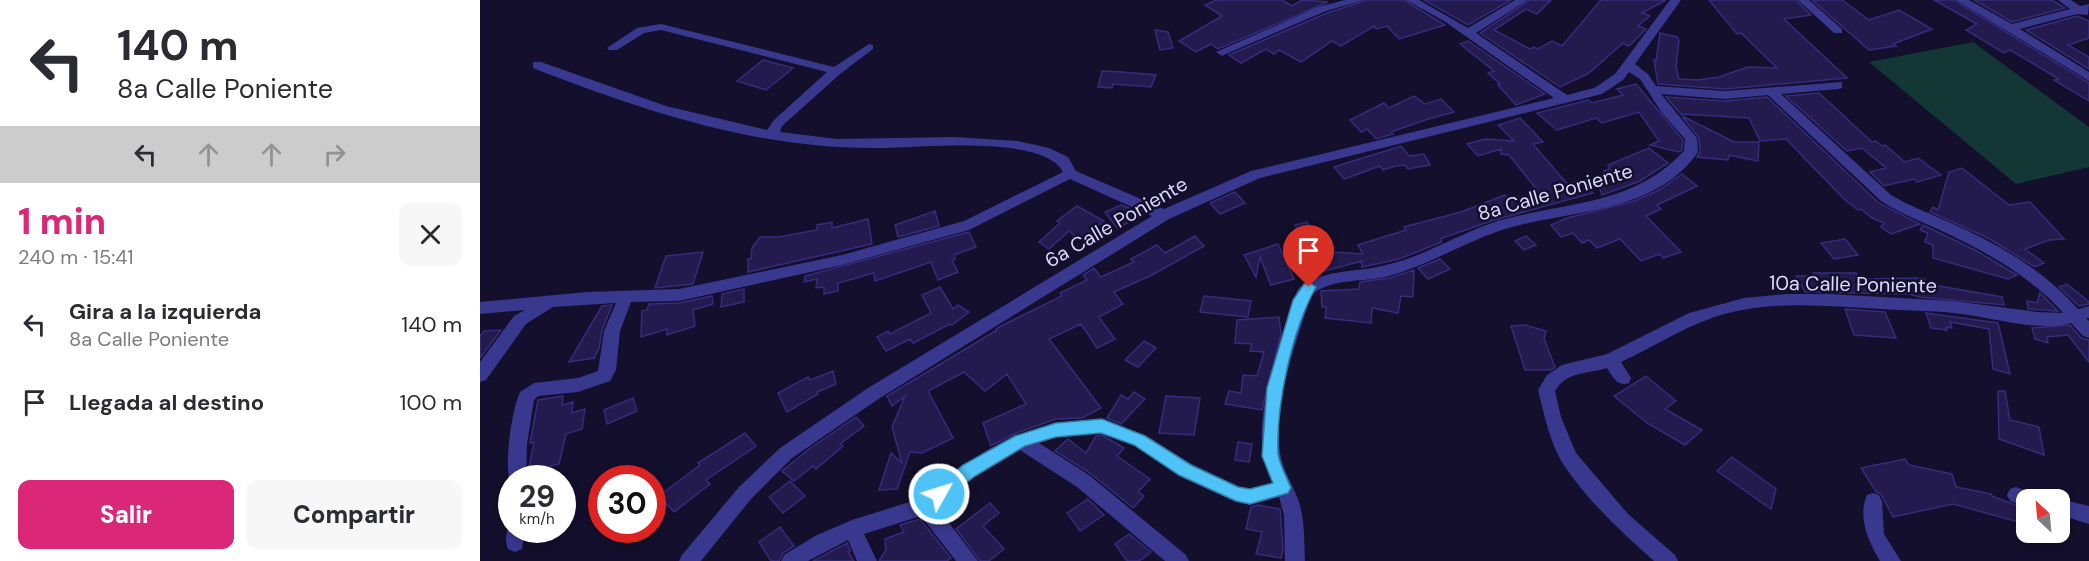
<!DOCTYPE html>
<html lang="es">
<meta charset="utf-8">
<style>
body{margin:0;font-family:"DM Sans",sans-serif;background:#f7f7f7;color:#2b2b33;height:100vh;display:flex;flex-direction:column;font-size:22px;white-space:nowrap}
*{box-sizing:border-box;margin:0}
p{font-size:20px;color:#7c7c81}
.icon{flex:none;width:33px;height:33px;fill:none;stroke:currentColor;stroke-width:2;stroke-linecap:round;stroke-linejoin:round}
.map{position:relative;flex:1;overflow:hidden}
.drawer{display:flex;flex-direction:column;background:#fff;width:480px}
.drawer>*{flex:none}
.hud{background:#fff;color:#2b2b33;overflow:hidden}
.needle{width:39px;rotate:334deg}
.buttons{position:absolute;left:1536px;top:489px;display:grid;gap:12px}
.buttons a{display:grid;place-items:center;width:54px;height:54px;border-radius:12px;background:#fff;box-shadow:0 3px 9px #0003;font-size:30px}
.speed{position:absolute;left:18px;top:465px;display:flex;gap:12px;font-size:30px;font-weight:700;text-align:center}
.speed>*{display:grid;place-content:center;width:78px;height:78px;border-radius:50%;background:#fff;box-shadow:0 3px 9px #0003;line-height:1}
.speed small{font-size:15px;font-weight:400}
.speed .limit{border:9px solid #d22;background:#fff;color:#111}
.pin{position:absolute;display:grid;place-items:center;width:51px;height:51px;color:#fff;margin:-62px -26px;border-radius:50% 50% 50% 0;rotate:-45deg;box-shadow:0 0 6px #0007}
.pin .icon{rotate:45deg}
.me{position:absolute;width:66px;margin:-33px;rotate:51deg;stroke-linejoin:round;filter:drop-shadow(0 0 4px #0008)}
.turn{display:flex;align-items:center;gap:21px;height:126px;padding:0 18px;font-size:27px}
.turn .icon{width:78px;height:78px;stroke-width:2.5}
.turn b{display:block;font-size:42px;line-height:51px}
.lanes{display:flex;align-items:center;height:57px;padding:0 18px;background:#0003;justify-content:center;gap:30px;direction:ltr}
.lanes .off{opacity:.35}
.round{display:grid;place-items:center;flex:none;width:63px;height:63px;border-radius:12px;background:#f7f7f7}
.overview{display:flex;align-items:center;justify-content:space-between;height:102px;padding:0 18px}
h1{font-size:36px;font-weight:800;line-height:45px;color:#db2777}
.action{display:flex;gap:12px;margin-top:auto;padding:12px 18px}
.action a{flex:1;height:69px;border-radius:12px;background:#db2777;color:#fff;font-size:24px;font-weight:800;line-height:69px;text-align:center}
.action a+a{background:#f7f7f7;color:#2b2b33}
ul{padding:0;list-style:none}
li{display:flex;align-items:center;gap:18px;height:78px;padding:0 18px}
li div{flex:1}
li b{display:block;font-size:22px}
li em{font-style:normal}
main{display:flex;flex:1;min-height:0}
.map>svg:first-child{display:block}
.green{fill:#123734}
.building{fill:#231a4e;stroke:#372b7c;stroke-width:1.5}
.lines{fill:none;stroke-linecap:round;stroke-linejoin:round}
.minor{fill:#37388e;fill-rule:evenodd}
.route{fill:#4fc3f7;stroke:#337fa1;stroke-width:1.5}
.labels{text-anchor:middle;stroke-width:5;stroke-linejoin:round;paint-order:stroke}
.street-label{font-size:20px;fill:#dddaff;stroke:#130f2c}
</style>
<main>
<section class="drawer">
<div class="hud">
<div class="turn"><svg class="icon" aria-label="left" viewBox="0 0 24 24"><path d="M17 20v-9H6M10 6l-5 5 5 5"/></svg><div><b>140 m</b>8a Calle Poniente</div></div>
<div class="lanes"><svg class="icon" aria-label="left" viewBox="0 0 24 24"><path d="M17 20v-9H6M10 6l-5 5 5 5"/></svg><svg class="icon off" aria-label="ahead" viewBox="0 0 24 24"><path d="M12 20V5M6 11l6-6 6 6"/></svg><svg class="icon off" aria-label="ahead" viewBox="0 0 24 24"><path d="M12 20V5M6 11l6-6 6 6"/></svg><svg class="icon off" aria-label="right" viewBox="0 0 24 24"><path d="M7 20v-9h11M14 6l5 5-5 5"/></svg></div>
</div>
<div class="overview"><div><h1>1 min</h1><p>240 m · 15:41</p></div><a class="round"><svg class="icon" aria-label="close" viewBox="0 0 24 24"><path d="M6 6l12 12M18 6L6 18"/></svg></a></div>
<ul>
<li><svg class="icon" aria-label="left" viewBox="0 0 24 24"><path d="M17 20v-9H6M10 6l-5 5 5 5"/></svg><div><b>Gira a la izquierda</b><p>8a Calle Poniente</p></div><em>140 m</em></li>
<li><svg class="icon" aria-label="arrive" viewBox="0 0 24 24"><path d="M6 21V4h12l-3 4 3 4H6"/></svg><div><b>Llegada al destino</b></div><em>100 m</em></li>
</ul>
<div class="action"><a>Salir</a><a>Compartir</a></div>
</section>
<div class="map">
<svg width="1609" height="561" viewBox="0 0 1609 561">
<rect width="100%" height="100%" fill="#130f2c"/>
<path class="green" d="M1493,42L1609,127V167L1536,184L1389,62Z"/>
<path class="building" d="M737,0H802L812,6L822,0L848,2L738,49L731,44L716,52L699,41L742,16L725,5Z
M887,0H924L965,25L919,39L907,26L896,29L894,26L861,46L852,41L821,62L799,50L794,54L786,49L761,63L749,55L847,13Z
M944,0H1031L988,25Z
M1050,0H1071L1057,14L1046,9L1014,30L1050,49L1054,47L1058,49L1072,41L1082,46L1121,0H1186L1162,13L1170,16L1158,26L1166,29L1149,46L1143,43L1109,73L1080,87L1000,33Z
M1229,0H1316L1331,15L1304,19L1367,78L1245,89L1178,84L1174,60L1176,61L1180,33L1197,37L1199,40L1196,67L1199,79L1217,80L1239,77L1268,67L1297,68L1261,33L1257,34Z
M1332,0H1362L1389,20L1419,10L1452,29L1413,44L1416,46L1389,50Z
M1454,0H1474L1609,83V101L1574,80L1579,79L1530,50L1524,53L1486,30L1497,24Z
M1494,0H1572L1585,8L1532,22Z
M1597,16L1609,21V38L1588,45L1609,57V69L1546,30Z
M675,30L688,32L693,48L680,50Z
M988,41L1065,94L1036,105L1018,85L1020,84L1008,73L1014,71L980,44Z
M283,60L313,68L286,90L257,81Z
M622,71L642,72L676,75L671,87L633,84L632,88L618,87Z
M1156,84L1203,140L1202,150L1199,152L1170,145L1179,141L1159,112L1122,123L1116,118L1077,130L1057,113L1108,100L1112,103L1143,95L1137,89Z
M1339,93L1392,142L1396,141L1402,146L1405,145L1425,162L1438,158L1461,175L1437,182L1434,179L1404,186L1390,172L1406,168L1382,148L1367,151L1306,96Z
M934,96L945,104L961,99L974,112L948,119L911,132L913,134L896,139L887,129L881,132L870,120L904,103L909,108Z
M1186,97L1245,101L1287,97L1399,203L1440,224L1411,234L1401,227L1404,223L1392,218L1381,209L1378,210L1366,201L1306,139L1280,141L1269,118L1201,114Z
M1202,116L1254,142H1279L1278,161L1249,155L1248,160L1217,157L1220,152L1219,138Z
M1040,118L1063,142L1053,144L1082,178L1088,184L1099,180L1113,193L1011,221L960,239L962,242L919,259L882,267V261L837,273L815,225L827,222L840,243L847,242L853,252L883,254L878,245L926,230L924,227L981,212L1025,195L1029,200L1059,192L1029,155L1021,154V149L998,156L987,144L1005,139L1034,141L1018,125Z
M921,146L929,156L944,154L950,165L928,169L925,165L916,166L903,170L900,166L864,179L854,167Z
M1169,148L1188,163L1160,181L1122,195L1118,184L1133,178L1124,171L1129,169L1128,165Z
M1482,168L1529,205L1550,202L1584,239L1569,240L1545,249L1564,263L1555,267L1508,238L1450,212L1453,207L1458,210L1469,172Z
M1202,174L1217,186L1177,205L1181,209L1166,216L1201,252L1183,258L1180,254L1161,261L1140,239L1117,248L1109,240L1102,243L1093,233L1081,237L1071,225L1087,218L1154,201L1179,190Z
M755,192L765,203L740,214L730,203Z
M641,205L649,208L657,218L637,228L625,212Z
M597,206L624,221L599,239L589,231L569,249L559,242L580,223L577,221Z
M455,211L459,226L418,237L415,225Z
M388,219L392,244L268,272V259H271L272,248L280,237H299L337,230V225L352,222V228Z
M1443,225L1495,250L1537,275L1528,279L1453,258V245L1445,242L1448,233L1440,230Z
M489,232L496,247L474,255L475,259L472,260L478,272L458,280L451,262L395,281L394,273L358,283V291L344,294V287L336,288L337,279L324,282L325,276Z
M715,236L724,246L672,275L634,292L643,304L619,317L635,339L617,348L601,324L569,339L621,408L602,418L576,419L534,434L511,446L503,423L546,404L527,374L505,391L484,372L448,391L473,438L442,453L430,452L417,489L399,490L411,453L422,463L412,427L425,396L412,406L407,396L517,330L516,329L523,325L582,296L580,293L607,280L603,275L614,268L621,277L654,262L651,259L677,245L685,253Z
M1046,236L1056,245L1044,250L1035,241Z
M1365,239L1378,255L1354,259L1341,243Z
M798,244L814,279L791,285L780,257L776,277L764,255Z
M223,252L213,284L175,288L186,256Z
M960,259L970,269L948,279L938,268Z
M934,270L933,297L921,296L918,313L892,308L891,323L845,318L846,307H842L841,291L879,289L880,282L909,278Z
M1333,273H1376L1380,279L1444,278L1448,284L1522,297L1524,305L1440,297L1429,294L1325,292L1316,276H1334Z
M1587,284L1609,302V304L1599,306L1579,287Z
M460,287L473,309L478,305L489,312L472,325L470,324L433,343L430,339L406,351L397,337L408,331L410,334L451,313L442,295Z
M264,289V302L241,307L242,294Z
M1560,293L1578,311L1548,309L1547,301L1557,303Z
M232,296L233,304L213,310L215,326L187,335V329L161,337L162,311L167,310L169,304L199,303Z
M724,296L771,301L768,317L720,312Z
M132,305L122,330L119,348L114,359V358L89,362L122,306Z
M1365,309L1405,312L1416,338L1374,335Z
M1446,313L1518,323L1530,374L1513,369L1509,329L1470,322L1472,328L1466,327L1467,330L1451,328Z
M799,317L801,334L782,410L745,404L749,391L761,393L763,375L777,376L784,352L770,351L772,344L755,343L757,320Z
M1045,325L1066,331L1064,339L1075,367L1071,370H1045L1031,326Z
M1590,325L1601,338L1609,340V362L1588,335L1567,337L1568,343L1555,339L1552,328Z
M21,330L0,358V336L4,331Z
M664,341L676,348L658,367L645,360Z
M353,371L356,384L337,392L338,394L307,412L298,393L328,377L330,380Z
M1166,376L1196,401L1185,409L1222,430L1205,445L1167,423L1134,396Z
M1518,391H1525L1530,420L1559,427L1564,455L1519,439Z
M654,392L665,399L641,424L627,418L641,395L648,399Z
M83,396L82,405L93,402L92,413L105,409L102,429L86,434L79,464L48,472L54,442L50,443L58,400Z
M686,396L720,398L714,435L679,433Z
M153,398L157,411L127,424L124,410Z
M376,417L384,426L360,444L363,446L336,469L333,466L314,481L302,471L329,449Z
M265,433L276,446L226,480L230,484L194,512L179,496L220,465L218,463Z
M622,435L644,448L637,456L670,479L658,492L664,496L653,508L610,473L575,451L588,439L606,453L616,436Z
M758,442L772,444L769,462L755,460Z
M1252,457L1296,489L1291,509L1237,471Z
M1425,459L1429,465L1472,474L1476,487L1511,494L1512,496L1546,509V524L1473,504L1413,517L1401,494L1396,492L1381,468Z
M310,481L325,496L303,513L289,497Z
M608,499L624,515L600,531L587,513Z
M510,503L519,513L503,526L524,549L509,561H500L476,529Z
M778,505L800,509L803,550L801,558L776,554L782,532L766,529L771,507Z
M440,519L471,558L467,561H399L406,550L405,539L424,532L420,525Z
M300,527L314,546L303,553L299,561H291L279,542Z
M649,534L671,552L659,561H647L635,544Z
M367,543L370,551L368,552L374,561H333Z"/>
<g class="lines">
<path class="minor" d="M865,0H884L846,11L746,54L742,56L736,52L838,7Z
M926,0H939L988,28L1035,0H1048L996,33L1087,95L1114,88L1135,74L1190,0H1201L1155,64L1168,74L1176,86L1245,91L1362,82V88L1358,89L1301,94L1411,195C1431,207 1452,214 1473,224C1518,244 1565,271 1598,309L1609,306V318H1606L1609,321V338L1603,336L1591,323C1558,333 1509,316 1473,313C1449,310 1425,311 1400,309C1345,306 1285,299 1232,318C1200,329 1172,348 1141,362L1151,378L1149,383C1137,387 1133,377 1127,368C1107,374 1087,371 1075,391L1081,417L1096,453L1148,514L1195,555L1198,561H1174C1142,533 1107,500 1083,464C1070,443 1064,414 1058,390L1067,375L1082,365L1127,354L1209,313L1264,298L1306,294H1349L1473,301L1557,312L1583,313C1553,278 1505,251 1464,232C1443,222 1421,214 1401,201L1288,95L1245,99L1181,94L1217,138L1218,152C1174,216 1085,209 1019,231C982,244 948,265 909,276C883,283 853,277 831,295C817,342 796,392 799,442C800,468 811,479 819,502C825,521 824,541 825,561H805L804,515L799,497L770,505L756,502L699,476L653,445L622,433L576,437L559,443L609,475L706,555L709,561H685L597,487L540,450L495,477L457,507L498,561H476L441,516L384,534L397,561H377L368,540L328,561H301L304,555L335,536L372,520L439,499L504,452L535,436L576,423L622,419L665,435L711,464L758,486L770,489L792,483C769,435 790,380 804,332C808,318 811,301 819,288C845,268 876,273 906,265C943,257 976,235 1012,223C1081,201 1151,208 1204,151L1205,139L1182,113L1160,79L1149,72L1143,80L1122,94L780,178L689,219L400,398L312,458L271,499L221,561H199L202,555L259,487L300,448L388,388L672,216L590,179L489,230L362,265L199,301L151,302L140,331L136,370L130,381L98,392L58,396L54,400L47,444L46,478H32L31,484C23,467 32,409 40,392L54,383L98,378L118,371L124,331L136,303L73,307L46,324L6,380L0,382V362L34,316L45,310L0,314V302L107,292L199,289L362,255L484,221L583,172C563,134 439,148 400,148C280,150 163,111 53,68V62H61L186,106L287,130L294,120L347,72L181,30L164,33L137,50H129L127,48L157,28L181,24L354,67L389,44L393,45V49L360,74L302,126L300,132L357,139L474,137L538,141L569,148L588,157L596,171L684,209L771,171L1074,98L964,21Z
M1318,0H1329L1362,29V33H1354Z
M1476,0H1489L1532,24L1590,9L1578,0H1591L1600,6L1609,4L1608,15L1597,14L1540,29L1609,72V81Z
M1536,487L1556,494L1559,500H1546V507L1530,501L1527,495L1530,489Z
M1393,493L1399,495L1402,501L1404,534L1421,561H1400C1389,543 1377,517 1387,495Z
M1580,499L1609,506V524L1580,515V500H1578Z
M32,523V530H45L42,549L35,552L28,549C25,541 25,529 32,523Z"/>
</g>
<path class="route" d="M829,282L836,287C812,330 796,404 798,453C799,464 807,478 811,488L808,493L770,504L756,501L699,475L654,445L621,433L576,437L545,446L495,476L465,499L459,501L454,499L451,494L454,489L483,465L535,436L576,423L622,419L665,436L711,465L758,487L770,489L793,483L782,456L787,388L813,300L824,284Z"/>
<g class="labels">
<g class="street-label">
<text transform="translate(1075 192) rotate(-16)" y="7">8a Calle Poniente</text>
<text transform="translate(636 222) rotate(-30)" y="7">6a Calle Poniente</text>
<text transform="translate(1373 284) rotate(1)" y="7">10a Calle Poniente</text>
</g>
</g>
</svg>
<div class="buttons">
<a><svg class="needle" viewBox="-14 -14 28 28"><path d="M0-13l5 13h-10z" fill="#e53935"/><path d="M0 13l5-13h-10z" fill="#7c7c81"/></svg></a>
</div>
<div class="speed"><div>29<small>km/h</small></div><div class="limit">30</div></div>
<div class="pin" style="left:829px;top:287px;background:#d93025"><svg class="icon" aria-label="arrive" viewBox="0 0 24 24"><path d="M6 21V4h12l-3 4 3 4H6"/></svg></div>
<svg class="me" style="left:459px;top:494px" viewBox="-20 -20 40 40"><circle r="17" fill="#4fc3f7" stroke="#fff" stroke-width="3"/><path d="M0-11L8 9 0 5-8 9z" fill="#fff"/></svg>
</div>
</main>
